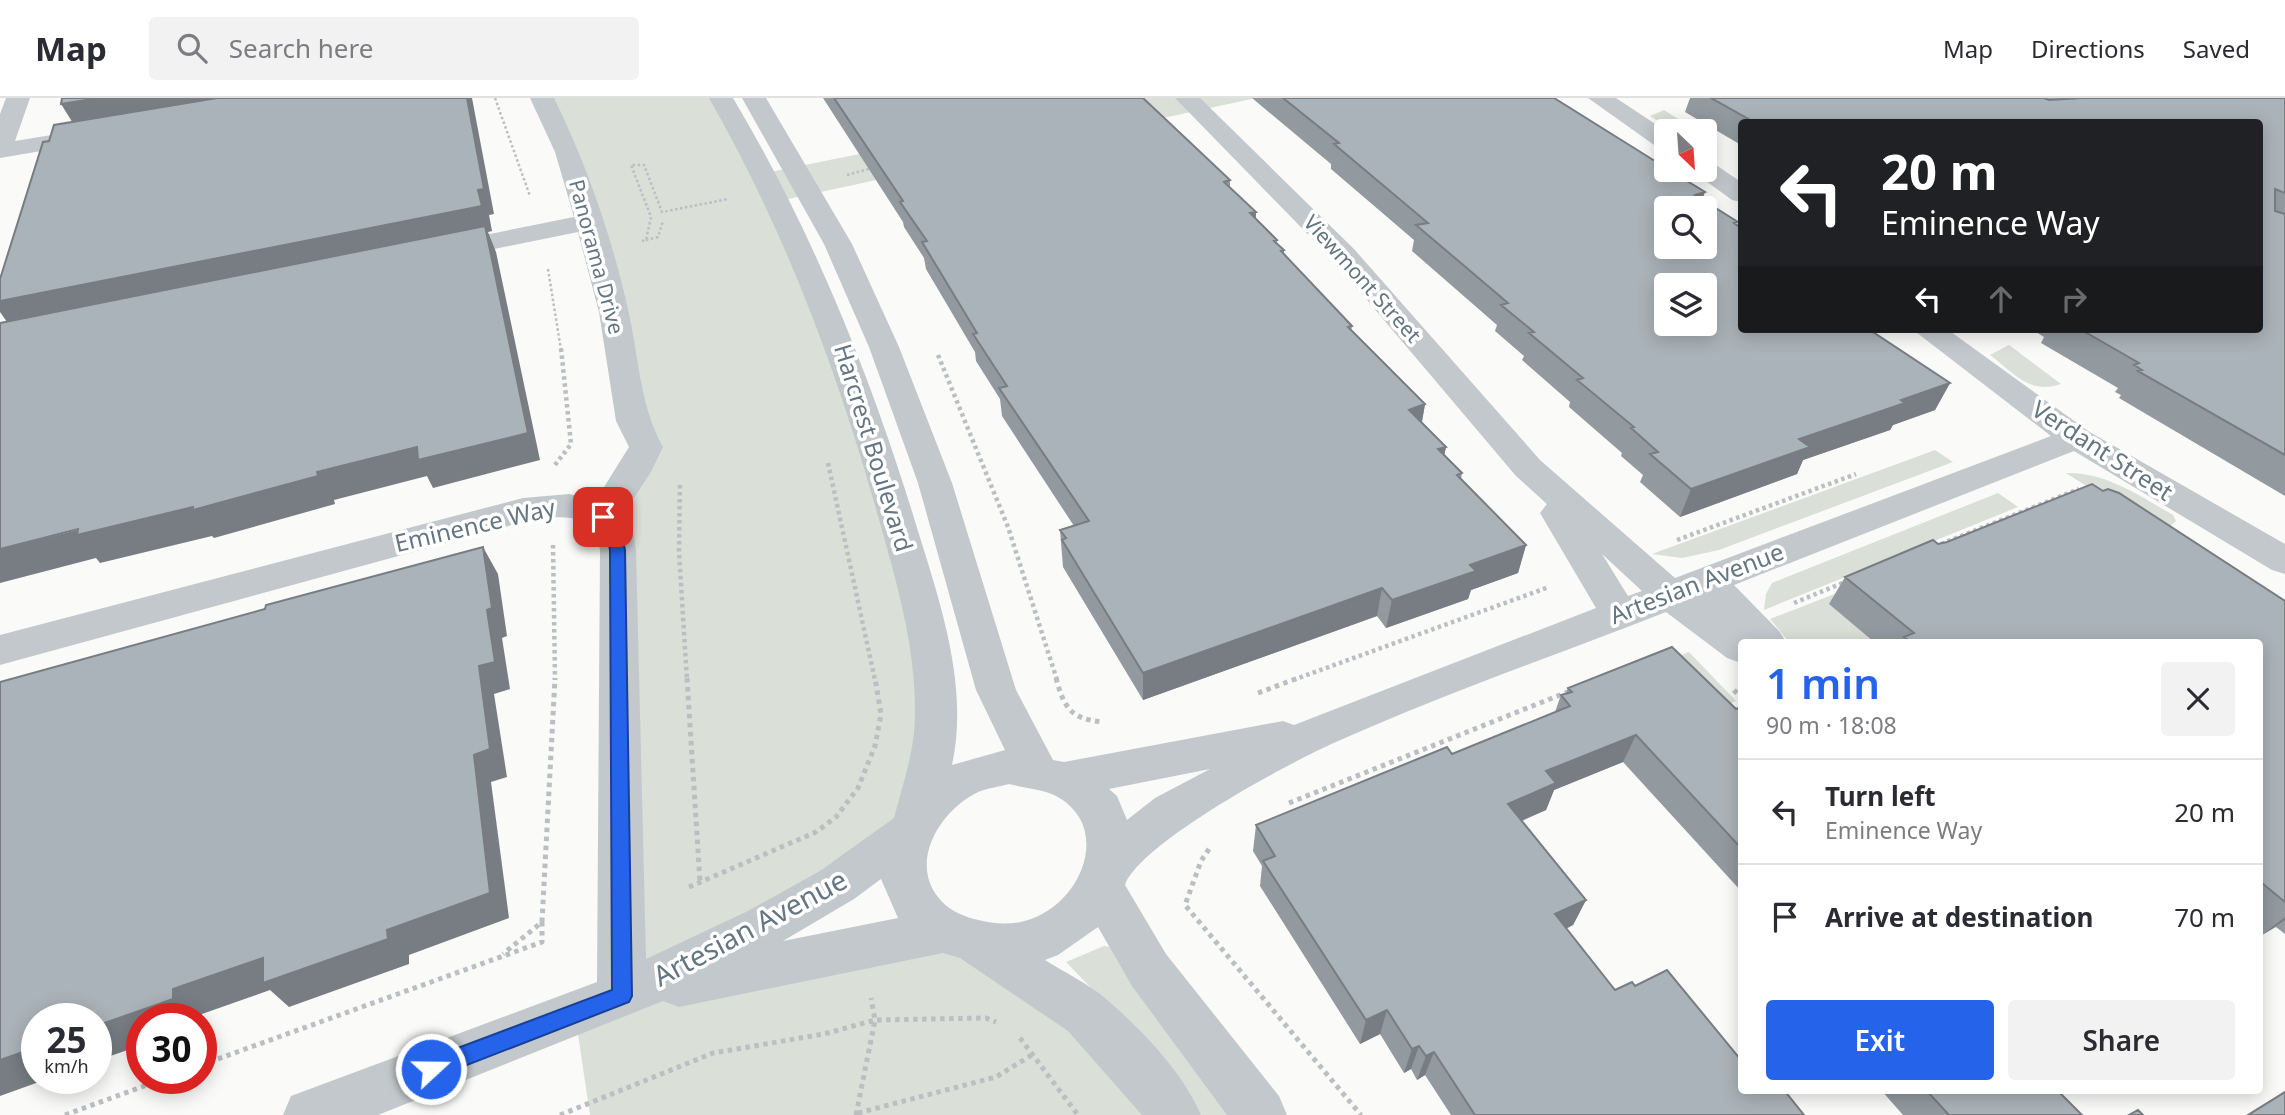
<!DOCTYPE html>
<meta charset="utf-8">
<style>
body{margin:0;font-family:"Noto Sans",sans-serif;background:#f2f2f3;color:#2b2b33;height:100vh;display:flex;flex-direction:column;font-size:26px;white-space:nowrap}
*{box-sizing:border-box;margin:0}
p{font-size:23px;color:#7c7c81}
.icon{flex:none;width:38px;height:38px;fill:none;stroke:currentColor;stroke-width:2;stroke-linecap:round;stroke-linejoin:round}
.map{position:relative;flex:1;overflow:hidden}
.details{position:absolute;left:1738px;top:541px;width:525px;height:455px;display:flex;flex-direction:column;background:#fff;border-radius:7px;box-shadow:0 4px 18px #0003}
.details>*{flex:none}
.hud{position:absolute;left:1738px;top:21px;width:525px;height:214px;border-radius:7px;box-shadow:0 4px 18px #0003;background:#202124;color:#fff;overflow:hidden}
.needle{width:46px;rotate:155deg}
.fabs{position:absolute;left:1654px;top:21px;display:grid;gap:14px}
.fabs a{display:grid;place-items:center;width:63px;height:63px;border-radius:7px;background:#fff;box-shadow:0 4px 18px #0003;font-size:35px}
.speed{position:absolute;left:21px;top:905px;display:flex;gap:14px;font-size:35px;font-weight:700;text-align:center}
.speed>*{display:grid;place-content:center;width:91px;height:91px;border-radius:50%;background:#fff;box-shadow:0 4px 18px #0003;line-height:1}
.speed small{font-size:18px;font-weight:400}
.speed .limit{border:10px solid #d22;background:#fff;color:#111}
.pin{position:absolute;display:grid;place-items:center;width:60px;height:60px;color:#fff;margin:-30px;border-radius:14px;box-shadow:0 4px 10px #0006}
.me{position:absolute;width:77px;margin:-38px;rotate:69deg;stroke-linejoin:round;filter:drop-shadow(0 0 5px #0008)}
.turn{display:flex;align-items:center;gap:24px;height:147px;padding:0 28px;font-size:32px}
.turn .icon{width:91px;height:91px;stroke-width:2.5}
.turn b{display:block;font-size:49px;line-height:60px}
.lanes{display:flex;align-items:center;height:66px;padding:0 28px;background:#0003;justify-content:center;gap:35px;direction:ltr}
.lanes .off{opacity:.35}
.round{display:grid;place-items:center;flex:none;width:74px;height:74px;border-radius:7px;background:#f2f2f3}
.head{display:flex;align-items:center;justify-content:space-between;height:119px;padding:0 28px}
h1{font-size:42px;font-weight:600;line-height:52px;color:#2563eb}
.cta{display:flex;gap:14px;margin-top:auto;padding:14px 28px}
.cta a{flex:1;height:80px;border-radius:7px;background:#2563eb;color:#fff;font-size:28px;font-weight:600;line-height:80px;text-align:center}
.cta a+a{background:#f2f2f3;color:#2b2b33}
ul{padding:0;list-style:none}
li{display:flex;align-items:center;gap:21px;height:105px;padding:0 28px;border-top:2px solid #e1e1e2}
li div{flex:1}
li b{display:block;font-size:26px}
li em{font-style:normal}
header{display:flex;align-items:center;gap:42px;box-sizing:border-box;height:98px;padding:0 35px;background:#fff;border-bottom:2px solid #e1e1e2}
header strong{font-size:33px}
nav{display:flex;gap:38px;margin-inline-start:auto;font-size:24px}
.search{width:490px;height:63px;background:#f2f2f3;display:flex;align-items:center;gap:18px;box-sizing:border-box;padding:0 24px;border-radius:7px;color:#7c7c81;font-size:26px}
.map>svg:first-child{display:block}
.green{fill:#dadfd7}
.lines{fill:none;stroke-linecap:round;stroke-linejoin:round}
.path-far2{stroke:#bbbfc2;stroke-width:2.5;stroke-dasharray:2.5 2.5;stroke-linecap:butt}
.path-far1{stroke:#bbbfc2;stroke-width:4.5;stroke-dasharray:3.5 3.5;stroke-linecap:butt}
.path{stroke:#bbbfc2;stroke-width:5;stroke-dasharray:4.5 4.5;stroke-linecap:butt}
.minor{fill:#c3c8cc;fill-rule:evenodd}
.wall{fill:#929a9f}
.shaded-wall{fill:#777d82}
.building{fill:#aab3b9;stroke:#777d82;stroke-width:2;fill-rule:evenodd}
.route{fill:#2563eb;stroke:#184099;stroke-width:2}
.labels{text-anchor:middle;stroke-width:7;stroke-linejoin:round;paint-order:stroke}
.far-street-label{font-size:21px;fill:#657683;stroke:#fff}
.street-label{font-size:24px;fill:#657683;stroke:#fff}
.near-street-label{font-size:28px;fill:#657683;stroke:#fff}
</style>
<header>
<strong>Map</strong>
<div class="search"><svg class="icon" aria-label="search" viewBox="0 0 24 24"><circle cx="10" cy="10" r="6"/><path d="M15 15l6 6"/></svg>Search here</div>
<nav><a>Map</a><a>Directions</a><a>Saved</a></nav>
</header>
<div class="map">
<svg width="2285" height="1017" viewBox="0 0 2285 1017">
<rect width="100%" height="100%" fill="#fafaf8"/>
<path class="green" d="M542,0H721L765,75L1138,0H1256L779,103L933,567L916,722L626,896L944,833L1174,1017H590L575,916L622,897L613,429L640,365Z
M1664,12L1697,33H1673L1650,18Z
M2009,247L2061,286C2029,297 2014,275 1990,257Z
M1935,352L1953,364L1719,452L1682,460L1652,456Z
M2066,375C2106,374 2140,398 2173,417L2176,423L2161,436Z
M1998,395L2018,409L1764,512L1766,496L1772,485Z
M1873,481L1830,506L1874,544H1789L1770,521Z
M1689,554L1736,603L1701,618L1637,576Z
M1104,848L1113,849L1237,1017H1197L1128,928L1066,864Z"/>
<g class="lines">
<path class="path-far2" d="M495,0L530,98
M847,77L872,70
M646,142L658,139L663,123
M642,143L646,142L651,119L631,67H644L662,114L728,101
M548,171L561,252"/>
<path class="path-far1" d="M938,257L1008,429L1057,582
M828,365L875,582
M555,367L571,346L561,250
M680,387L679,454L687,582
M1677,442L1856,376
M1941,446L2079,391
M553,447L555,582
M1794,505L1845,484
M1293,582L1549,489"/>
<path class="path" d="M687,580L700,784
M1056,580C1064,610 1071,621 1103,624
M1734,592L1741,600
M1258,595L1298,580
M1289,705L1570,593
M1209,751L1201,763L1185,807L1361,1017
M689,789L816,734L836,719L858,690L875,648L881,616L875,580
M542,824L555,580
M1020,940L1078,1017
M201,967L542,844V824L503,856
M858,1015L996,979L1035,955
M65,1017L166,980
M560,1017L713,955L824,936L875,922L871,900
M856,1017L875,922L986,920L996,924"/>
<path class="minor" d="M6,0H30L15,43L94,30L103,32L106,37L103,42L94,44L0,60V16Z
M530,0H554C587,67 613,142 629,216C639,261 640,308 663,349L651,374L622,418L633,435L636,452L646,861L748,813L820,773L894,720C903,685 915,653 915,616C916,549 896,482 878,418C837,272 785,133 709,0H733C814,136 872,281 918,433C941,507 969,589 952,667L1005,652L976,592L918,385L869,249L824,146L742,0H766L852,146L899,249L952,385L1016,592L1053,662L1064,664L1283,623L1294,627L1596,510L1540,415L1547,406L1516,378L1334,163L1175,0H1200L1354,151L1540,362L1675,480L2051,338L1912,231H1947L2088,333L2285,446V476L2272,472L2074,353L1734,487L1780,534L1786,544H1741V565L1727,560L1666,514C1556,557 1444,596 1336,644C1290,664 1140,745 1125,787L1166,856L1279,998L1287,1017H1227L1132,888L1098,829L1058,857L1045,862C1064,874 1087,885 1105,900C1141,931 1182,973 1201,1017H1142L1068,933L960,860L943,855L679,909L663,903L378,1017H283L291,998L597,884L600,452L596,435C580,412 547,420 523,424L0,567V537L523,400L569,396L596,402L629,349L616,323L599,214L578,134L440,162L430,160L426,154L430,148L440,146L574,119L555,54ZM1602,456L1642,493L1628,498ZM1210,671L1155,700L1127,722L1117,698L1109,691ZM1009,686C1023,690 1043,691 1056,698C1112,728 1083,803 1031,821C1012,828 993,826 974,821C960,817 947,811 938,799C909,762 941,712 978,694C987,690 999,689 1009,686ZM881,781L898,820L783,843L854,801Z
M1588,0H1616L1666,33V51L1657,49Z
M1704,62L1713,65L1741,84V104L1732,102L1695,75L1692,72H1704Z"/>
</g>
<path class="wall" d="M823,0H1143L1230,82V89L1256,114V121L1277,142V145L1284,152V156L1352,228L1351,233L1425,306L1422,324L1446,349L1444,357L1462,375L1461,381L1526,447L1518,475L1471,492L1468,501L1386,530L1377,518L1143,602L1063,469L1060,432L1074,428L1002,318L1000,301L976,263L975,254L926,171L924,160L904,129L903,124Z
M1252,0H1554L1705,94L1702,101L1737,128L1741,231L1873,234L1950,285L1935,312L1893,327L1890,332L1803,362L1797,376L1680,419L1640,384L1643,377L1621,358L1622,355L1569,309L1570,304L1522,262L1524,258L1495,233L1497,227L1412,153L1414,142L1331,71V66Z
M1690,0H2285V398L2119,300L2121,297L2115,294L2118,290L2041,245L2044,239L2031,231H2259V24H1741V47L1685,14Z
M1938,446L2285,503V836L2276,829L2262,837L2259,834V544H1874L1829,506L1845,479Z
M1568,590L1736,611L1741,609V793L1623,664L1554,692L1546,712L1522,723L1586,802L1573,827L1566,831L1615,892L1635,888L1741,992L1804,1017H1451L1425,977L1417,982L1411,971L1404,975L1380,936L1360,946L1260,788L1262,768L1253,753L1256,727L1452,656L1555,614L1561,597L1566,596Z
M1881,992H2057L2082,1017H1903Z"/>
<path class="shaded-wall" d="M99,0H255L76,30L61,6Z
M467,0H472L494,116L489,117L492,133L488,134L496,154L540,362L433,390L427,378L334,402L335,406L214,440L212,438L100,465L96,460L0,485V451L417,349L528,335L12,231L0,214V203L478,92Z
M1705,94L1699,110L1695,97Z
M1256,114L1255,140L1250,115Z
M1950,285L1935,312L1893,327L1890,332L1803,362L1797,376L1680,419L1691,391L1799,341L1901,302Z
M1425,306L1420,334L1409,312Z
M1446,349L1440,376L1438,351Z
M1526,447L1518,475L1471,492L1468,501L1386,530L1392,502L1470,467Z
M483,449L498,476L507,538L502,540L510,591L494,596L507,679L491,684L509,820L409,857V866L289,909L270,892L202,916L201,925V920H142V947L96,963V928L173,891L263,860L387,832L479,568L487,512Z
M1382,490L1377,518L1143,602V575Z
M1636,637L1623,664L1554,692L1546,712L1499,732L1508,706L1546,673Z
M1586,802L1573,827L1544,841L1555,816Z
M2285,819V822L2262,837Z
M1387,912L1380,936L1360,946L1366,922Z
M1419,948L1411,971L1404,975L1412,951Z
M37,949V980H50L0,998V960Z
M1434,954L1425,977L1417,982L1426,958Z"/>
<path class="building" d="M62,0H99L61,6Z
M217,0H467L484,91L478,92L482,108L0,203V181L43,44L49,43L54,27Z
M834,0H1143L1230,82L1224,84L1256,114L1250,115L1277,142L1274,143L1284,152L1281,153L1352,228L1348,229L1425,306L1409,312L1446,349L1438,351L1462,375L1457,377L1526,447L1470,467L1476,473L1392,502L1382,490L1143,575L1062,442L1066,440L1060,432L1089,423L999,290L1007,288L973,236L977,235L922,144L927,143L900,104L903,103Z
M1283,0H1554L1666,70V72H1669L1705,94L1695,97L1738,124L1734,125L1741,130V231H1873L1870,232L1950,285L1901,302L1905,305L1799,341L1810,349L1691,391L1650,356L1658,354L1631,330L1634,329L1577,282L1583,280L1529,235L1534,234L1501,207L1508,205L1416,127L1428,125L1334,46L1339,45ZM1666,110H1704V149H1666ZM1666,187H1704V226H1666Z
M1711,0H2044L2049,2L2082,0H2285V95L2275,91V113L2285,116V357L2138,273L2142,272L2134,267L2139,265L2080,231H2259V24H1754Z
M485,128L528,335L418,362L417,349L317,374L318,378L193,412V409L77,437L78,431L0,451V225Z
M2092,386L2103,393L2108,391L2119,395L2285,503V804L2262,785L2259,786V544H1911L1904,539L1914,535L1845,479L1933,442L1938,446L1947,444Z
M483,449L492,510L487,512L495,564L479,568L490,651L474,657L490,795L387,832L388,841L263,885V860L173,891V901L96,928V920H37V949L0,962V584L265,511L266,507Z
M1672,549L1736,611L1741,609V750L1636,637L1546,673L1556,685L1508,706L1586,802L1555,816L1615,892L1632,884L1635,888L1667,872L1741,962V992H1784L1804,1017H1475L1434,954L1426,958L1419,948L1412,951L1387,912L1366,922L1263,763L1275,758L1256,727L1447,649L1452,656L1570,608L1561,597L1572,594L1568,590Z
M1926,992H2057L2082,1017H1949Z
M2285,994V1017H2248Z
M2138,1012L2143,1017H2129Z"/>
<path class="route" d="M603,414L620,429L625,452L632,898L629,904L431,981L423,978L420,971L423,963L612,892L610,452L606,431L596,419Z"/>
<g class="labels">
<g class="far-street-label">
<text transform="translate(596 159) rotate(75)" y="7">Panorama Drive</text>
<text transform="translate(1362 181) rotate(48)" y="7">Viewmont Street</text>
</g>
<g class="street-label">
<text transform="translate(873 350) rotate(73)" y="8">Harcrest Boulevard</text>
<text transform="translate(2102 353) rotate(33)" y="8">Verdant Street</text>
<text transform="translate(475 428) rotate(-13)" y="8">Eminence Way</text>
<text transform="translate(1697 486) rotate(-21)" y="8">Artesian Avenue</text>
</g>
<g class="near-street-label">
<text transform="translate(750 830) rotate(-28)" y="10">Artesian Avenue</text>
</g>
</g>
</svg>
<div class="fabs">
<a><svg class="needle" viewBox="-14 -14 28 28"><path d="M0-13l5 13h-10z" fill="#e53935"/><path d="M0 13l5-13h-10z" fill="#7c7c81"/></svg></a>
<a><svg class="icon" aria-label="search" viewBox="0 0 24 24"><circle cx="10" cy="10" r="6"/><path d="M15 15l6 6"/></svg></a>
<a><svg class="icon" aria-label="layers" viewBox="0 0 24 24"><path d="M12 4l9 5-9 5-9-5zM3 14l9 5 9-5"/></svg></a>
</div>
<div class="speed"><div>25<small>km/h</small></div><div class="limit">30</div></div>
<div class="pin" style="left:603px;top:419px;background:#d93025"><svg class="icon" aria-label="arrive" viewBox="0 0 24 24"><path d="M6 21V4h12l-3 4 3 4H6"/></svg></div>
<svg class="me" style="left:431px;top:971px" viewBox="-20 -20 40 40"><circle r="17" fill="#2563eb" stroke="#fff" stroke-width="3"/><path d="M0-11L8 9 0 5-8 9z" fill="#fff"/></svg>
<div class="hud">
<div class="turn"><svg class="icon" aria-label="left" viewBox="0 0 24 24"><path d="M17 20v-9H6M10 6l-5 5 5 5"/></svg><div><b>20 m</b>Eminence Way</div></div>
<div class="lanes"><svg class="icon" aria-label="left" viewBox="0 0 24 24"><path d="M17 20v-9H6M10 6l-5 5 5 5"/></svg><svg class="icon off" aria-label="ahead" viewBox="0 0 24 24"><path d="M12 20V5M6 11l6-6 6 6"/></svg><svg class="icon off" aria-label="right" viewBox="0 0 24 24"><path d="M7 20v-9h11M14 6l5 5-5 5"/></svg></div>
</div>
<section class="details">
<div class="head"><div><h1>1 min</h1><p>90 m · 18:08</p></div><a class="round"><svg class="icon" aria-label="close" viewBox="0 0 24 24"><path d="M6 6l12 12M18 6L6 18"/></svg></a></div>
<ul>
<li><svg class="icon" aria-label="left" viewBox="0 0 24 24"><path d="M17 20v-9H6M10 6l-5 5 5 5"/></svg><div><b>Turn left</b><p>Eminence Way</p></div><em>20 m</em></li>
<li><svg class="icon" aria-label="arrive" viewBox="0 0 24 24"><path d="M6 21V4h12l-3 4 3 4H6"/></svg><div><b>Arrive at destination</b></div><em>70 m</em></li>
</ul>
<div class="cta"><a>Exit</a><a>Share</a></div>
</section>
</div>
